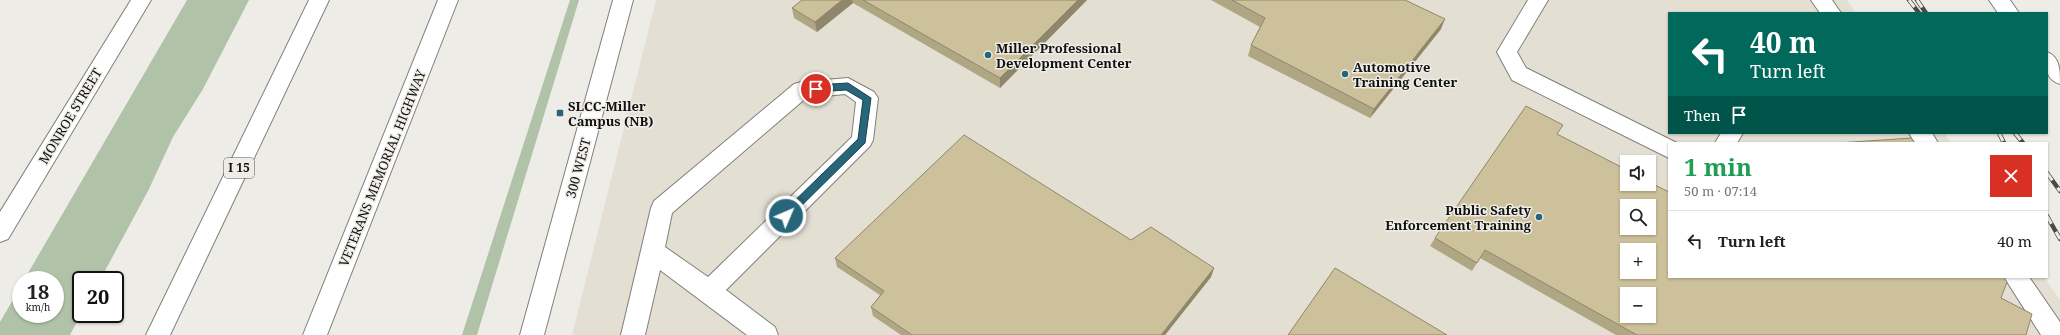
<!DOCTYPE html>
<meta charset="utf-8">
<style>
body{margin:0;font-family:"Noto Serif",serif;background:#f6f6f6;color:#202124;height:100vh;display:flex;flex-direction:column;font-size:15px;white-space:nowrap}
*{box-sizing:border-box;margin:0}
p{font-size:13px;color:#757577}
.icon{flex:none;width:22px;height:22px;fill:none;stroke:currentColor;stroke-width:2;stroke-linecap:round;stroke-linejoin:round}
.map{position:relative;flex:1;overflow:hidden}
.panel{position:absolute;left:1668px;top:142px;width:380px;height:136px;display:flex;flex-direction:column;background:#fff;border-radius:0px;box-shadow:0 1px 3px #0004}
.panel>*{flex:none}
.hud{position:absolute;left:1668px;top:12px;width:380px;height:122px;border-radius:0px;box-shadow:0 1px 3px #0004;background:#00695c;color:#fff;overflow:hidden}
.controls{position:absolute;left:1620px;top:155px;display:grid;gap:8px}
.controls a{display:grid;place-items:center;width:36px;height:36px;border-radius:0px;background:#fff;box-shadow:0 1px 3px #0004;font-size:20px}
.speed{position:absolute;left:12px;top:271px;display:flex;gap:8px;font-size:20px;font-weight:700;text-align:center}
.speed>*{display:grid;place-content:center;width:52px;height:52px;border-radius:50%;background:#fff;box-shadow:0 1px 3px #0004;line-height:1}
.speed small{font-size:10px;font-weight:400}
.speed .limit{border:2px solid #111;border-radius:6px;background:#fff;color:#111}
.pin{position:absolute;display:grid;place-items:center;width:34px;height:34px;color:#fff;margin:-17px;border:2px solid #fff;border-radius:50%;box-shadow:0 1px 4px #0007}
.me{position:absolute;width:44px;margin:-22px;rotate:45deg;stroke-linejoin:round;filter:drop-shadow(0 0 3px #0008)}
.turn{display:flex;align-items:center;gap:14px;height:84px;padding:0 16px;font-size:18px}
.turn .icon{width:52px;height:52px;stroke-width:2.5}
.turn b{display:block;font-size:28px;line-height:34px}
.then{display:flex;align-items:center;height:38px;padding:0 16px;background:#0003;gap:8px;font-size:15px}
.round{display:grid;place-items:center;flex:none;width:42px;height:42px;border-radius:0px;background:#f6f6f6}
.summary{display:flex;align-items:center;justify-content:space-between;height:68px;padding:0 16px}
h1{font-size:24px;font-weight:700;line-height:30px;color:#1e9e55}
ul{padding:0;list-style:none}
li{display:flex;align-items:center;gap:12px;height:60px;padding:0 16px;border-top:1px solid #e0e0e0}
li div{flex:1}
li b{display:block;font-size:15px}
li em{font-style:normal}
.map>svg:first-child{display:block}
.built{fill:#e3dfd3;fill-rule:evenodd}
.green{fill:#b0c2a7}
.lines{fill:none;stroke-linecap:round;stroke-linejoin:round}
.minor-casing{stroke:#807f7a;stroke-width:2}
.highway-casing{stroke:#807f7a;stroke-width:2}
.minor{fill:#fff;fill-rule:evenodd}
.highway{fill:#fff;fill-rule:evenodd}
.rail-casing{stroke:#4a4946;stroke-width:4.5}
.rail{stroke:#eeece7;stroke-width:3;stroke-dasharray:9;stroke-linecap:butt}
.wall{fill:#afa684}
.shaded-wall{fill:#8f876c}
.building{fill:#ccc19a;stroke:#8f876c;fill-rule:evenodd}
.route{fill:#27657b;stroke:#194250}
.poi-dot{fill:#27657b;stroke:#eeece7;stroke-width:1.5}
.labels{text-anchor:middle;stroke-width:3;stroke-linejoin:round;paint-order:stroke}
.shield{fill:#eeece7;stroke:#53524f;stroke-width:1}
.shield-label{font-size:12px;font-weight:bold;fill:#11100e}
.poi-label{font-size:13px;font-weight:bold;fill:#11100e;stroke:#eeece7;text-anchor:start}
.street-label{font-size:13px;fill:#11100e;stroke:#eeece7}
</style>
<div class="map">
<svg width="2060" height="335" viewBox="0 0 2060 335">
<rect width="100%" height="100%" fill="#eeece7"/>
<path class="built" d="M656,0H1847L1856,13H1669V133H1944L1951,143H1669V277H2044L2060,300V335H572ZM1627,162H1649V184H1627ZM1627,206H1649V228H1627ZM1627,250H1649V272H1627ZM1627,294H1649V316H1627Z"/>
<path class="green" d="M187,0H249L203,89L173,137L148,191L100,280H81V314L70,335H0V322L21,286V314H55V280H24Z
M570,0H579L477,335H462Z"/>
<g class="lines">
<defs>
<path id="minor" d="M131,0H151L8,239L0,242V212Z
M613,0H633L544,335H520Z
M1528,0H1548L1517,52L1526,68L1677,143H1669V158L1512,80L1497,52Z
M1811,0H1832L1841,13H1820Z
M1989,0H2010L2019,13H1998Z
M2047,52C2060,57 2060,70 2060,84C2044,79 2047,67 2047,52Z
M848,78L874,92L878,98L873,140L870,146L726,290L775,327L778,335H747L660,270L645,335H621L651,208L654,201L794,84L801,82ZM845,94L856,102L852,137L708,277L665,247L672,213L806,98Z
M1721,133H1743L1737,143H1715Z
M1909,133H1932L1938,143H1915Z
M2004,277H2029L2060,322V335H2041Z"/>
<path id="highway" d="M309,0H329L170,335H146Z
M438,0H458L327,335H303Z"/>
</defs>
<use href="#minor" class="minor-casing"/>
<use href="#highway" class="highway-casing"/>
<use href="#minor" class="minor"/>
<use href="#highway" class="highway"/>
<defs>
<path id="rail" d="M1909,0L1919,13
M1917,0L1926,13
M1999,133L2004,143
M2015,133L2023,143
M2047,173L2060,191
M2047,216L2060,239"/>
</defs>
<use href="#rail" class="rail-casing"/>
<use href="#rail" class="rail"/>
</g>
<path class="wall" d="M802,0H1087L1000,88L853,3L817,32L794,18L792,8Z
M1211,0H1405L1441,29L1370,118L1248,56L1251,45L1260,27Z
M1557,134L1669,277L2001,298L2026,335H1616L1480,258L1472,271L1430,246L1435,238Z
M1131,240L1214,268L1211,277L1165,335H901L873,316L871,307L880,295L837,267L835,258Z"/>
<path class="shaded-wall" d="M842,0H852L853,3L817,32L815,22Z
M1078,0H1087L1000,88V78Z
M1445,19L1441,29L1370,118L1374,109Z
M1214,268L1211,277L1165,335H1161Z"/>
<path class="building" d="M802,0H842L815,22L792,8Z
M863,0H1078L1000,78Z
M1232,0H1405L1445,19L1374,109L1251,45L1265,18Z
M1526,106L1563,125L1557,134L1627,170V184H1649V182L1669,192V277H2004L2007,282L2001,298L2032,314L2026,335H1637L1485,250L1477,263L1435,238ZM1627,206H1649V228H1627ZM1627,250H1649V272H1627ZM1627,294H1649V316H1627Z
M964,135L1131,240L1151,227L1214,268L1161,335H912L871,307L884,291L835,258Z
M1911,138L1915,143H1838Z
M1335,268L1447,335H1288Z"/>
<path class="route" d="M848,83L871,98L865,143L789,218H782V213L858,139L863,100L846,90L816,92L812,89L816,85Z"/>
<g class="poi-dot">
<circle cx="988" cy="55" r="4"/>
<circle cx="1345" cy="74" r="4"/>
<rect x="556" y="109" width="8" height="8" rx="2"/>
<circle cx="1539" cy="217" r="4"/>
</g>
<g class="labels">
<rect class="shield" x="224" y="158" width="30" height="20" rx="3"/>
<g class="shield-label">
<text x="239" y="172">I 15</text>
</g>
<g class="poi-label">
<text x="996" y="53">Miller Professional<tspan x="996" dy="15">Development Center</tspan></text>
<text x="1353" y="72">Automotive<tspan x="1353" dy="15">Training Center</tspan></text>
<text x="568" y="111">SLCC-Miller<tspan x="568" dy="15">Campus (NB)</tspan></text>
<text x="1531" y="215" text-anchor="end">Public Safety<tspan x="1531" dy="15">Enforcement Training</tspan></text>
</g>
<g class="street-label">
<text transform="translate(70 116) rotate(-59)" y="5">MONROE STREET</text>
<text transform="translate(382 168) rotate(-68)" y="5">VETERANS MEMORIAL HIGHWAY</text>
<text transform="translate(578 168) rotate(-75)" y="5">300 WEST</text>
</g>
</g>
</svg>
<div class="controls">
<a><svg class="icon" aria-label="sound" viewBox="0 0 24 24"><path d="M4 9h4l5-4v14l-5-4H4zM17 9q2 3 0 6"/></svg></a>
<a><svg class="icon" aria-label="search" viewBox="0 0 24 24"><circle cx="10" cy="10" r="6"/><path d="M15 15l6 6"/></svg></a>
<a>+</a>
<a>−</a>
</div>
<div class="speed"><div>18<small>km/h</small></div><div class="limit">20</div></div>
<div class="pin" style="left:816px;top:89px;background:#d93025"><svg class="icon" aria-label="arrive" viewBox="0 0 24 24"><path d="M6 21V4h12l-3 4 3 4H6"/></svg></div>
<svg class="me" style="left:786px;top:216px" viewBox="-20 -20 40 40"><circle r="17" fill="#27657b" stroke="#fff" stroke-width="3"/><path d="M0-11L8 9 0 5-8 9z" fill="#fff"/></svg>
<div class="hud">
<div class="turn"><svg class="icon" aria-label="left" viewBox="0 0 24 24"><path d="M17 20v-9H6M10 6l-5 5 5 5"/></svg><div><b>40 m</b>Turn left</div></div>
<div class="then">Then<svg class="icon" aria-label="arrive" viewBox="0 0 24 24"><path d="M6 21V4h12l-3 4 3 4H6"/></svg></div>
</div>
<section class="panel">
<div class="summary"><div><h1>1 min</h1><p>50 m · 07:14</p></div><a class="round" style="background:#d93025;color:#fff"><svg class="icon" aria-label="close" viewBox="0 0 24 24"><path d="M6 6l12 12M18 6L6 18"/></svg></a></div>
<ul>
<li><svg class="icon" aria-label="left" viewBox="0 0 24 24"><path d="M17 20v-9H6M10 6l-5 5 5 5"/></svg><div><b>Turn left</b></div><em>40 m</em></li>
</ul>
</section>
</div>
